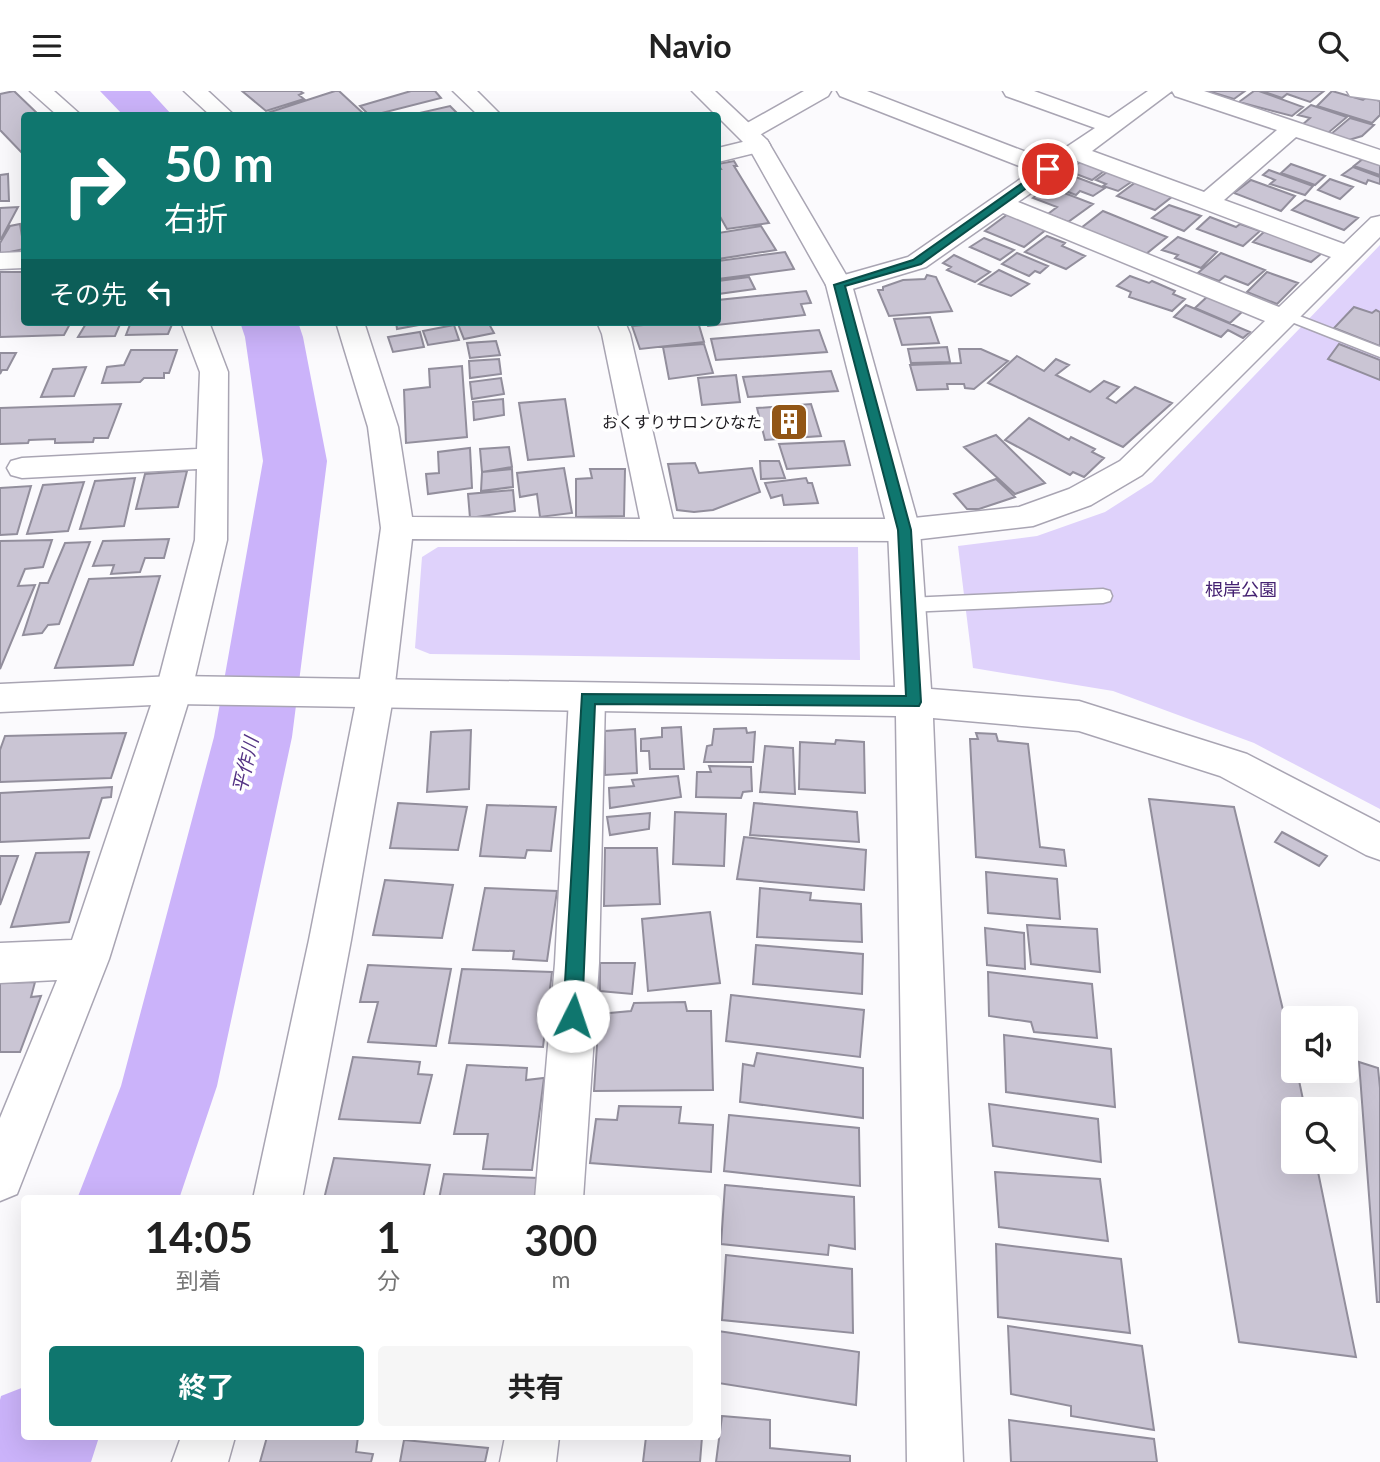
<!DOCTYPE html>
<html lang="ja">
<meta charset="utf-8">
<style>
body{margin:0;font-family:Lato,"Noto Sans JP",sans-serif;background:#f6f6f6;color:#222;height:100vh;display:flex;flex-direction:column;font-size:26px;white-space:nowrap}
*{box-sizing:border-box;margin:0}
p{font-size:23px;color:#767676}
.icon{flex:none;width:38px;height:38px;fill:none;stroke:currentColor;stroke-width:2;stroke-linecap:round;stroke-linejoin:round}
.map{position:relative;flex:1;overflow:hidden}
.side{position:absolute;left:21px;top:1104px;width:700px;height:245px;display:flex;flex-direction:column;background:#fff;border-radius:7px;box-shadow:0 7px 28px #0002}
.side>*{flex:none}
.top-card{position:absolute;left:21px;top:21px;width:700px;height:214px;border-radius:7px;box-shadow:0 7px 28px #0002;background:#0f766e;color:#fff;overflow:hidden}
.buttons{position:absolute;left:1281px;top:915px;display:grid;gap:14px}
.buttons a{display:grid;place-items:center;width:77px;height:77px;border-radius:7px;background:#fff;box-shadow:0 7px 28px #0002;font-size:35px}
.pin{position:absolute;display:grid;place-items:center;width:60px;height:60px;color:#fff;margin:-30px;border:4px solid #fff;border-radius:50%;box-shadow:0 2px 7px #0007}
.me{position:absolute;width:77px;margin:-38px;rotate:4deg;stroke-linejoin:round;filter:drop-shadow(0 0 5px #0008)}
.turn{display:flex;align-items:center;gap:24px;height:147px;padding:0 28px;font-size:32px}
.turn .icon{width:91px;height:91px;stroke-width:2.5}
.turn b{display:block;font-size:49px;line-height:60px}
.then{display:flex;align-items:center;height:66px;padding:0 28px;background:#0003;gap:14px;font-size:26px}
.eta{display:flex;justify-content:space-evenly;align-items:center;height:119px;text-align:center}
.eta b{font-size:42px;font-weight:700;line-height:49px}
.cta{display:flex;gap:14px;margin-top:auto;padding:14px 28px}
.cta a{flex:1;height:80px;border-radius:7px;background:#0f766e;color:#fff;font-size:28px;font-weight:700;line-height:80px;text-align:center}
.cta a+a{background:#f6f6f6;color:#222}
header{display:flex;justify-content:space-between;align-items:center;height:91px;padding:0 28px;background:#fff;font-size:32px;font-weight:700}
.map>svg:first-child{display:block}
.green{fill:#dfd2fb}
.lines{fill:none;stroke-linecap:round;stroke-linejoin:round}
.river{fill:#cbb3fa;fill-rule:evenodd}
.building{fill:#cac5d4;stroke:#928e9c;stroke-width:2}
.service-casing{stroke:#a9a5b3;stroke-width:3}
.minor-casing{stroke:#a9a5b3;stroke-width:3}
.tertiary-casing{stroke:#a9a5b3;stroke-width:3}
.service{fill:#fff;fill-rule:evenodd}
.minor{fill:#fff;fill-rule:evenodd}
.tertiary{fill:#fff;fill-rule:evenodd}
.route{fill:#0f766e;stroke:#0a4d48;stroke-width:2}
.labels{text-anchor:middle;stroke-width:7;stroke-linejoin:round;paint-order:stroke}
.far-poi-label{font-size:16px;fill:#1d1b20;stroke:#fff;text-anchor:end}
.park-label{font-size:18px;fill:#452272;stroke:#fff}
.water-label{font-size:19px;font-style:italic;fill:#543384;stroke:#fff}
</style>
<header><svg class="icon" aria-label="menu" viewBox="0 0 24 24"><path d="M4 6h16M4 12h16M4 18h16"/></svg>Navio<svg class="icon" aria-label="search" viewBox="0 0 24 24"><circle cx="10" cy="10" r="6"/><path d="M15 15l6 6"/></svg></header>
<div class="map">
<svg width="1380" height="1371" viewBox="0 0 1380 1371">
<rect width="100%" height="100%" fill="#fbfafd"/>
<path class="green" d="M1380,154V718L1254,652L1113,600L973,577L958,455L1037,445L1105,421L1152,391Z
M438,456H858L860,569L430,563L415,557L422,466Z"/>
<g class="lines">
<path class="river" d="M100,0H150L172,24H123Z
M240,231H298L303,246L327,370L292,646L217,995L179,1108H77L121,995L214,646L263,370L245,246Z
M24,1296V1346H99L91,1371H0V1309L1,1305Z"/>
</g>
<path class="building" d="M14,0L39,24H24V64L0,39V3Z
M242,0H300L303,2L299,4L304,8L266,20Z
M335,0H339L365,24H261Z
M411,0H435L441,7L374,24H369L360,15Z
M1208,0H1245L1234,8Z
M1254,0H1259L1303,16L1292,25L1239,11Z
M1262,0H1324L1310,11L1287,3L1282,7Z
M1332,0L1363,9L1367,6L1380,10V24L1372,32L1317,15Z
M1311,14L1347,26L1328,42L1302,34L1310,27L1298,24Z
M450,15L459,24H411Z
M1350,27L1374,34L1362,45L1349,49L1331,43Z
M1364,67L1380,73V84L1354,75Z
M734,70L737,75H734L769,132L727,138L718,122V78H721L718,73Z
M1080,71L1093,76L1107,78L1092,89L1068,80Z
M1291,73L1325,85L1315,94L1281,82Z
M1353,76L1380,86V93L1368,89L1366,93L1342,84Z
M1269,79L1313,95L1305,104L1270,93L1275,89L1263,84Z
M1107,81L1134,89L1118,100L1103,95L1106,93L1096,89Z
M1065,82L1105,97L1093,105L1080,100L1076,104L1058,97L1062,93L1054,90Z
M8,83L9,110H0V84Z
M1330,88L1353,96L1340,108L1318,99Z
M1251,89L1295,105L1281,120L1234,102Z
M1136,91L1173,105L1155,119L1117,105Z
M1045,98H1054L1093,113L1068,131L1048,123L1057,116L1033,107Z
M1305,109L1358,127L1344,139L1292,119Z
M1169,114L1201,125L1184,140L1152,127Z
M18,116L1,148H0V117Z
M1103,120L1167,146L1146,163L1081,137Z
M1008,123L1047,138L1024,156L985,140Z
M1210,126L1236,136L1240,133L1260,140L1243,155L1197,138Z
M20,133L24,158L0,163V152L10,135Z
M761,135L776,159L718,168V142Z
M1265,140L1322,162L1311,171L1253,151Z
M1047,145L1065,152L1062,155L1085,165L1066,178L1025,161Z
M1178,146L1217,161L1201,177L1175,167L1178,164L1162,159Z
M984,147L1014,159L1000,169L970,156Z
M785,161L794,178L718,188V170Z
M1017,162L1048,175L1040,182L1035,180L1029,185L1002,173Z
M1221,162L1265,179L1248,194L1225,185L1219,190L1198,182Z
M954,164L990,181L975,191L947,179L951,176L943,172Z
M999,179L1029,193L1011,205L979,193Z
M0,181H24V231H71L64,244L0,246Z
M1267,181L1298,192L1277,213L1247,201Z
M927,184L936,186L952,220L889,225L878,199H883V196L903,189L925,188Z
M1130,185L1149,192L1152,190L1175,200L1173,203L1185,208L1172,220L1129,206L1131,201L1117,195Z
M749,186L755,198L718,203V190Z
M806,200L811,212L801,213L805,224L708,235L706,231H718V209Z
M1208,205L1244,219L1230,232L1195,217Z
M1186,214L1250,241L1243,247L1228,239L1221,246L1174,226Z
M1354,216L1372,222L1376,219L1380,221V255L1334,237Z
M930,226L939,252L902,254L894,228Z
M87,231H121L115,245L78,246Z
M131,231H173L168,243L126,244Z
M396,231H435L397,238Z
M469,231H488L494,242L464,248L458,233Z
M678,231H698L704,251L640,258L632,235Z
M454,234L459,249L428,254L423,240Z
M819,239L827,261L716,269L711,248Z
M420,241L424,256L393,261L388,246Z
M496,250L500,264L470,267L467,252Z
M704,253L713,282L669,288L663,256Z
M1339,253L1380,269V289L1328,268Z
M947,256L950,271L911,272L908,258Z
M959,258H981L1008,270L974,298L965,297L964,293H947L948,298L917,299L910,274L961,272Z
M131,259H177L169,282H164V287H144L140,291L102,292L107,276L124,274Z
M0,262H16L7,279H2L0,283Z
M1017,265L1044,280L1056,268L1069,274L1056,284L1090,301L1104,290L1119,296L1107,307L1116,312L1135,296L1172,312L1123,356L988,292Z
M499,268L501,283L470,287L469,270Z
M462,275L467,346L406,352L404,299L430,296L429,278Z
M86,276L74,305L41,306L53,278Z
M831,280L838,300L748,306L743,286Z
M736,284L740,311L702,314L698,287Z
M501,287L504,303L472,308L470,291Z
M503,308L504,324L474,329L473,311Z
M565,308L574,365L528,369L519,312Z
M121,313L108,347H94L93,351L55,352V348L29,349L28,352L0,353V317Z
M811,313L821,345L765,349L757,317Z
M1029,327L1069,349L1071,346L1095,358L1092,361L1104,367L1084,386L1073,381L1070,384L1005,349Z
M996,344L1045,392L1015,403L964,356Z
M844,350L850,374L787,378L779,353Z
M509,356L512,376L482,381L480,358Z
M470,357L472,397L428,403L426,383L439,382L438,361Z
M760,370H779L785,387L761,388Z
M695,372L699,382L752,377L760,401L713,419L694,421L677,419L668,373Z
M564,377L572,422L540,426L537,403L520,406L517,382Z
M512,378L513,396L481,400L482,381Z
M590,378H625L624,425L576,426V388L592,387Z
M187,380L178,416L136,418L145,383Z
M135,387L124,435L80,438L95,390Z
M806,387L808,392H812L818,412L784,414L782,404L771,407L765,392Z
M996,388L1015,406L979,418H967L954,403Z
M84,391L68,440L27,443L43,394Z
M31,395L17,443L0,444V397Z
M513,399L515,420L470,427L468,403Z
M169,448L164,467H145L140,481L111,483L114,474L93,475L103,450Z
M52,449L43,476L25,478L18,495L35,494L0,578V450Z
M90,451L59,533L48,534L42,542L23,544L40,492H48L65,452Z
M160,485L133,574L55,577L89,488Z
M681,636L684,678H650L649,660H641V648L662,646V637Z
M746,637L747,642L755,641L753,671H704L707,655L712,654L714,638Z
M635,638L637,682L605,684V640Z
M471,639L469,698L427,701L431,641Z
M126,642L111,687L0,691V659L5,645Z
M976,642L996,643L998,650L1028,653L1040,756L1064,759L1066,775L976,766L970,648H978Z
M836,649L864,651L865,702L799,698L800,651L835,653Z
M765,655L793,657L795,703L760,701Z
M709,675L751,676L752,700L743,701L741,707L696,706L697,681H711Z
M678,685L681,706L610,717L609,697L634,695L632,689Z
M112,696L111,706L102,707L89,747L0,751V702Z
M1149,708L1234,716L1284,923L1314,928H1293V980H1297L1305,1018H1293V1071H1316L1356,1266L1239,1251Z
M398,712L467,716L458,759L390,757Z
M754,712L857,721L859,751L750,744Z
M487,714L556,716L551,760L527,759L525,767L480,765Z
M675,721L726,723L724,775L673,773Z
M650,722L649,738L610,744L607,726Z
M1282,741L1327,765L1319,775L1275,751Z
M744,746L866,759L864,799L737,788Z
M605,757H657L660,813L604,815Z
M89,761L69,831L11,836L36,762Z
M0,765H18L0,814Z
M986,781L1057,788L1060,828L988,822Z
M385,789L453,794L442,847L373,844Z
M485,797L557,800L547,870L513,868L514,860L473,859Z
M760,797L811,802L810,809L861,813L862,851L757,846Z
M710,821L720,892L648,900L642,828Z
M1027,834L1097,838L1100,881L1031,873Z
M985,837L1024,842L1025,878L987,874Z
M756,854L863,863L862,903L753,893Z
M600,872H635L632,903L600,900Z
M368,874L451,878L436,955L368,951L378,911H360Z
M462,878L552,881L543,956L449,952Z
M988,881L1092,893L1097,947L1034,941L1031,931L989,925Z
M35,891L31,906L41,905L20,961H0V892Z
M731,904L864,919L860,966L726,950Z
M685,911L687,920H711L713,999L594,1000L599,923L631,920L634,912Z
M1004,944L1111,958L1115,1016L1006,1001Z
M757,962L863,977V1027L740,1011L743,973L754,975Z
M353,966L420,971L418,983L432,984L420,1032L339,1028Z
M1359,971L1378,977L1380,997V1211H1377Z
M467,974L527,977L526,989L544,987L532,1079L483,1078L488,1043H454Z
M989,1013L1098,1028L1101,1071L993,1055Z
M619,1015L681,1016L679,1032L713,1034L711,1081L590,1072L596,1028L617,1029Z
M729,1024L859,1037L860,1095L724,1080Z
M334,1067L430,1074L423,1108H324Z
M995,1081L1100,1088L1108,1150L999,1136Z
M444,1083L538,1087L535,1108H439Z
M725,1094L854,1106L855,1158L829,1154L828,1164L721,1153Z
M996,1153L1121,1168L1130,1242L998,1226Z
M726,1164L852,1178L853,1242L722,1229Z
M1008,1235L1142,1255L1154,1339L1071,1325V1315L1011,1303Z
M718,1240L859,1261L856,1314L718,1292Z
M722,1325L770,1329V1357L850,1365V1371H716Z
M1009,1329L1154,1348L1157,1371H1011Z
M267,1346H358L356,1361L373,1363L371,1371H260Z
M646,1346H702L700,1371H643Z
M404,1349L488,1357L485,1371H400Z"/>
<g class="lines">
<defs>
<path id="service" d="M1289,221L1380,256V266L1284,228L1282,225Z
M1103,498L1110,500L1112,505L1110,510L1103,512L908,521L901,519L899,514L901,509L908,507Z"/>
<path id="minor" d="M30,0H54L81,24H57Z
M184,0H208L234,24H210Z
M453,0H477L501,24H478Z
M804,0H831L828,5L756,46H740L737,41L740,36Z
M837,0H867L1047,69L1095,37L1006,5L1003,0H1034L1109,27L1148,0H1204L1380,59V74L1296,46L1224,109L1344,153L1371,127L1380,125V146L1142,384L1091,414L1033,435L904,450L412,448L394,601L351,849L302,1108H253L309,849L358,601L381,437L368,336L336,231H364L398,336L412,426L640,428L602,243L597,231H625L630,243L673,428H904L1019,416L1069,398L1120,370L1265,230L1003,122L926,176L839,202L830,200L826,194L830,188L908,166L1032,80L840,5ZM1172,0L1175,5L1277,39L1204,101L1092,60ZM1077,70L1331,166L1279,216L1018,111Z
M1347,0H1380V9L1350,5Z
M759,47L767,49L770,54L767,59L718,71V57Z
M24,161V177L0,178V162Z
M181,231H209L228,281L227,449L192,599L109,868L17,1103L0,1110V1027L57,889L0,892V852L72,849L156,599L195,449L197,378L22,387L11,384L7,377L11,370L22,367L197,358L200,281Z
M587,593L600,597L605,607L599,872L583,1108H535L555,872L569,607L574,597Z
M181,1346H235L228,1371H172Z
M505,1346H559L556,1371H500Z"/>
<path id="tertiary" d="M692,0H715L767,49L852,194L920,439L931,598L1079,610L1247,663L1380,732V769L1366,764L1220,685L1079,640L933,627L963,1371H907L896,625L174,613L0,621V593L174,585L895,596L888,439L826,194L749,57Z"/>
</defs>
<use href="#service" class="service-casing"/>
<use href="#minor" class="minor-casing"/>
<use href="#tertiary" class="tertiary-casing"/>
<use href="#service" class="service"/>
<use href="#minor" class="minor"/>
<use href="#tertiary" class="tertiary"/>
</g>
<path class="route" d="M1045,76L1053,78L921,173L845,195L911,439L921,611L919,615L595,613L582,925L579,931L573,933L566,931L563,925L582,603L906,605L898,439L834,194L913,169Z"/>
<defs>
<symbol id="building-square" viewBox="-11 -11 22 22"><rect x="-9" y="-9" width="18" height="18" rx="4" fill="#925616" stroke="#fff"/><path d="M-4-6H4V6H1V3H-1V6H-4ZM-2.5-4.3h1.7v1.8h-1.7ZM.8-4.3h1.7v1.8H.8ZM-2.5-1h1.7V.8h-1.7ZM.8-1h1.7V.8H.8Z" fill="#fff"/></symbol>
</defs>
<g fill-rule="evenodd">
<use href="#building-square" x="767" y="309" width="44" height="44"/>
</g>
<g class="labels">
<g class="far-poi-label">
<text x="762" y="337">おくすりサロンひなた</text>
</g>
<g class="park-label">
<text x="1241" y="505">根岸公園</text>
</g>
<g class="water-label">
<text transform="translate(245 674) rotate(-77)" y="7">平作川</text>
</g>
</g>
</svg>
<div class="buttons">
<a><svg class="icon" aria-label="sound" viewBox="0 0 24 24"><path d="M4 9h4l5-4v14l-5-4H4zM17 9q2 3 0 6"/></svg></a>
<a><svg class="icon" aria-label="search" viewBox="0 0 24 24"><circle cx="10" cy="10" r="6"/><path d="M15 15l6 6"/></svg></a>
</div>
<div class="pin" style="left:1048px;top:78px;background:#d93025"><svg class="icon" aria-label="arrive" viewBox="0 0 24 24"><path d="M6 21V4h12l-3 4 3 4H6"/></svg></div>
<svg class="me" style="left:573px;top:925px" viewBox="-20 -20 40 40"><circle r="19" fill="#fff"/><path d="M0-13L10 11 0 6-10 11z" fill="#0f766e"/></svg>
<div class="top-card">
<div class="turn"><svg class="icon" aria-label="right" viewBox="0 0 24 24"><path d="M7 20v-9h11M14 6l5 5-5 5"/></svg><div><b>50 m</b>右折</div></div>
<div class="then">その先<svg class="icon" aria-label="left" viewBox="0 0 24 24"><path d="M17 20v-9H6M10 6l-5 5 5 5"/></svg></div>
</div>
<section class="side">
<div class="eta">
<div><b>14:05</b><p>到着</p></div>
<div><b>1</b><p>分</p></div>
<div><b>300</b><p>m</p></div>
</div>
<div class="cta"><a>終了</a><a>共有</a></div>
</section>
</div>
